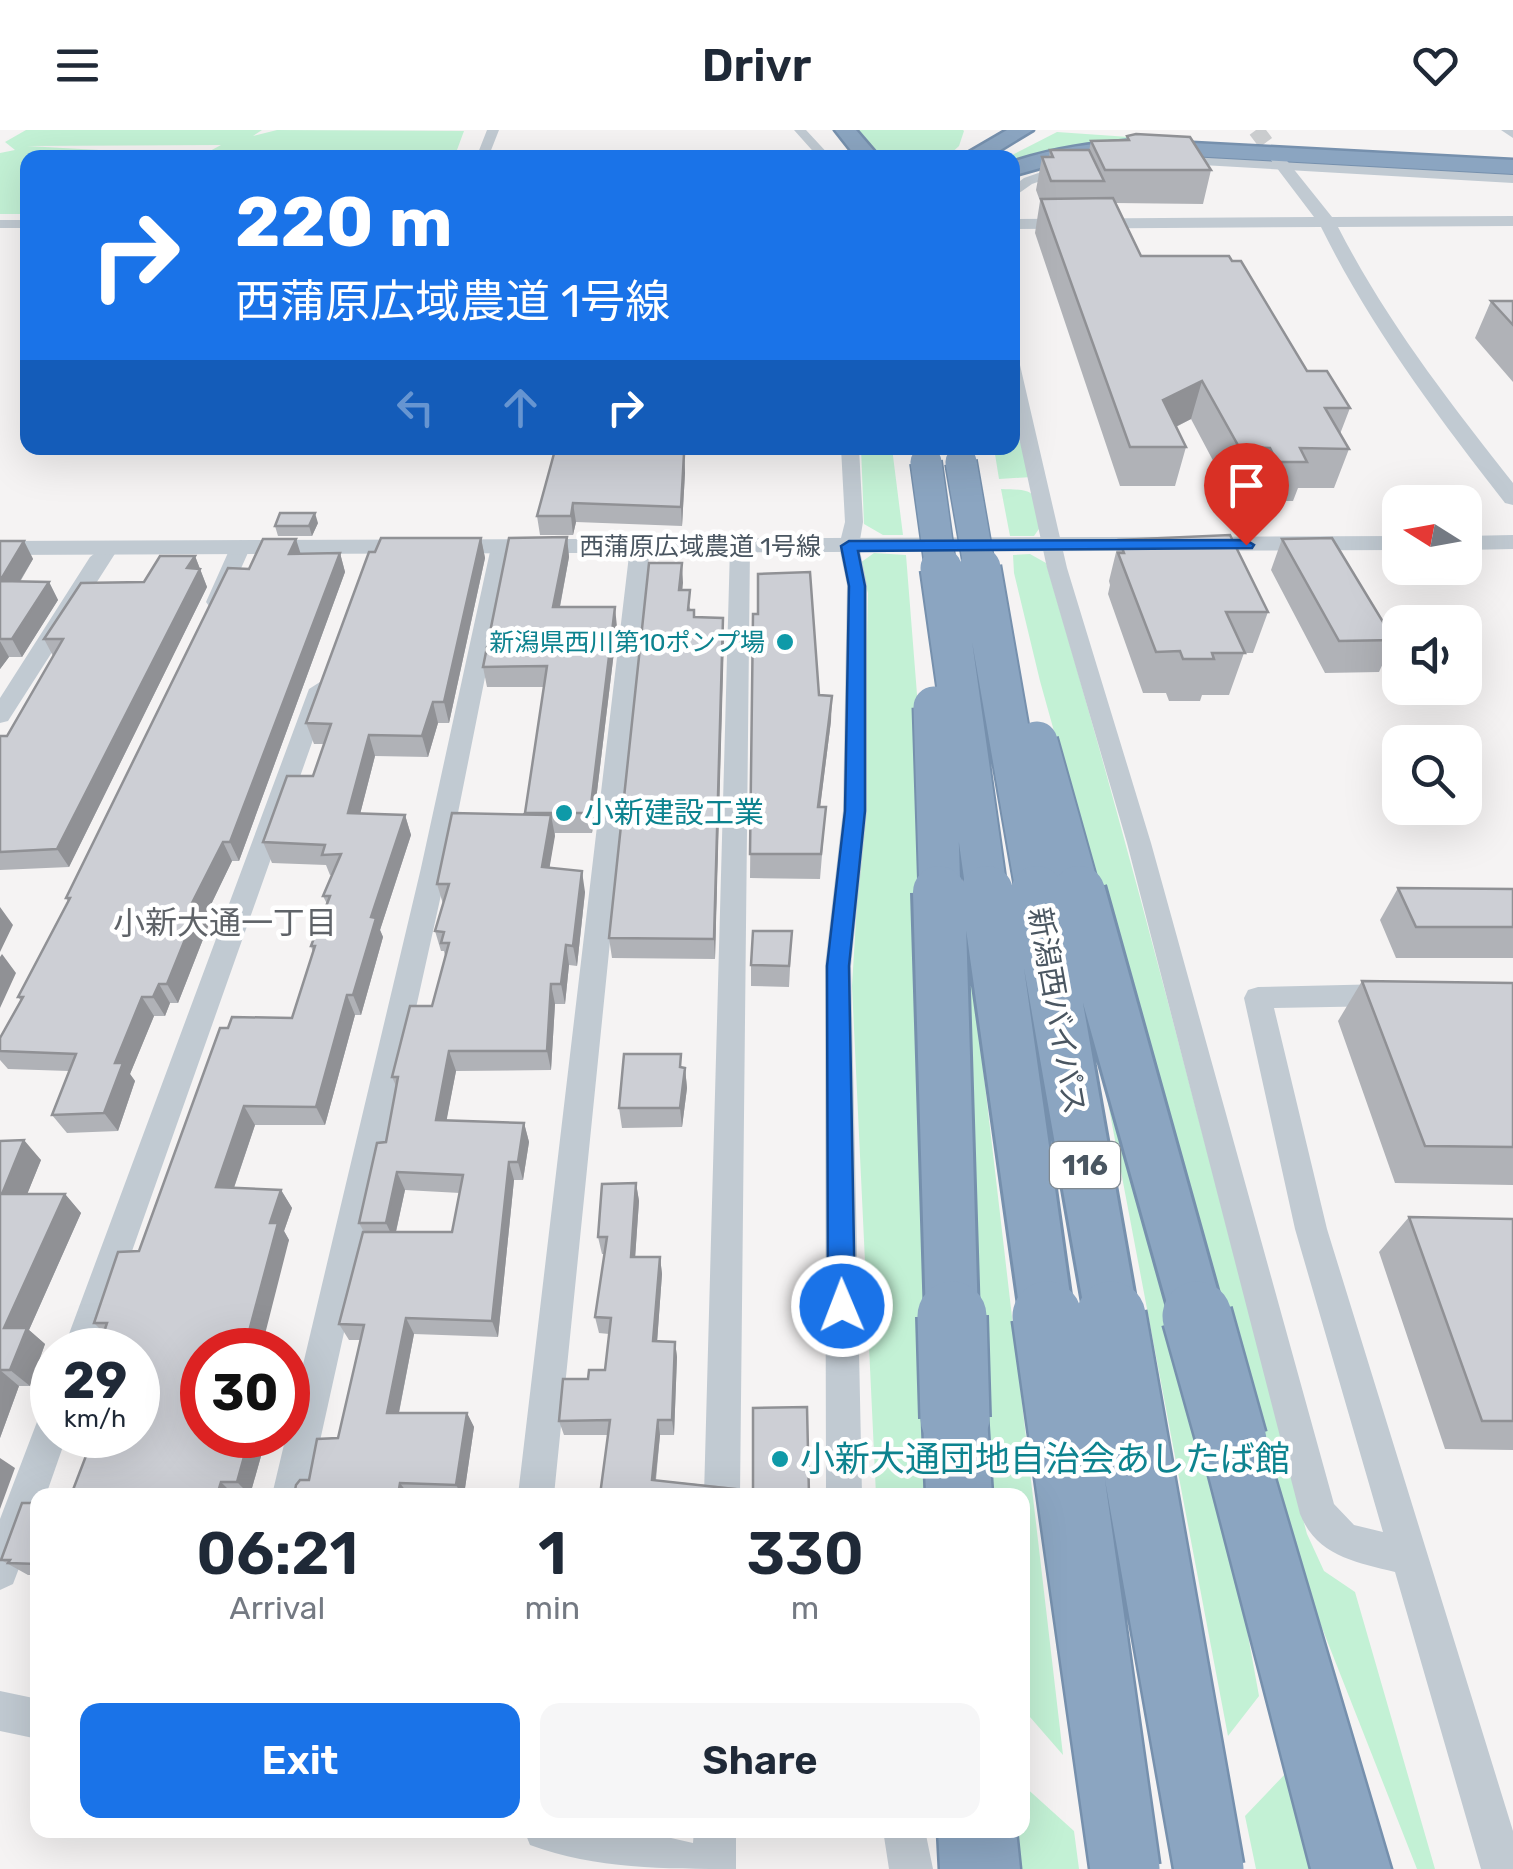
<!DOCTYPE html>
<meta charset="utf-8">
<style>
body{margin:0;font-family:Rubik,"Noto Sans JP",sans-serif;background:#f6f6f7;color:#1f2937;height:100vh;display:flex;flex-direction:column;font-size:38px;white-space:nowrap}
*{box-sizing:border-box;margin:0}
p{font-size:32px;color:#747a83}
.icon{flex:none;width:55px;height:55px;fill:none;stroke:currentColor;stroke-width:2;stroke-linecap:round;stroke-linejoin:round}
.map{position:relative;flex:1;overflow:hidden}
.drawer{position:absolute;left:30px;top:1358px;width:1000px;height:350px;display:flex;flex-direction:column;background:#fff;border-radius:20px;box-shadow:0 10px 40px #0002}
.drawer>*{flex:none}
.guide{position:absolute;left:20px;top:20px;width:1000px;height:305px;border-radius:20px;box-shadow:0 10px 40px #0002;background:#1a73e8;color:#fff;overflow:hidden}
.needle{width:65px;rotate:281deg}
.controls{position:absolute;left:1382px;top:355px;display:grid;gap:20px}
.controls a{display:grid;place-items:center;width:100px;height:100px;border-radius:20px;background:#fff;box-shadow:0 10px 40px #0002;font-size:50px}
.speed{position:absolute;left:30px;top:1198px;display:flex;gap:20px;font-size:50px;font-weight:700;text-align:center}
.speed>*{display:grid;place-content:center;width:130px;height:130px;border-radius:50%;background:#fff;box-shadow:0 10px 40px #0002;line-height:1}
.speed small{font-size:25px;font-weight:400}
.speed .limit{border:15px solid #d22;background:#fff;color:#111}
.pin{position:absolute;display:grid;place-items:center;width:85px;height:85px;color:#fff;margin:-102px -42px;border-radius:50% 50% 50% 0;rotate:-45deg;box-shadow:0 0 10px #0007}
.pin .icon{rotate:45deg}
.me{position:absolute;width:110px;margin:-55px;rotate:359deg;stroke-linejoin:round;filter:drop-shadow(0 0 8px #0008)}
.turn{display:flex;align-items:center;gap:35px;height:210px;padding:0 50px;font-size:45px}
.turn .icon{width:130px;height:130px;stroke-width:2.5}
.turn b{display:block;font-size:70px;line-height:85px}
.lanes{display:flex;align-items:center;height:95px;padding:0 50px;background:#0003;justify-content:center;gap:50px;direction:ltr}
.lanes .off{opacity:.35}
.eta{display:flex;justify-content:space-evenly;align-items:center;height:170px;text-align:center}
.eta b{font-size:60px;font-weight:600;line-height:70px}
.action{display:flex;gap:20px;margin-top:auto;padding:20px 50px}
.action a{flex:1;height:115px;border-radius:20px;background:#1a73e8;color:#fff;font-size:40px;font-weight:600;line-height:115px;text-align:center}
.action a+a{background:#f6f6f7;color:#1f2937}
header{display:flex;justify-content:space-between;align-items:center;height:130px;padding:0 50px;background:#fff;font-size:45px;font-weight:600}
.map>svg:first-child{display:block}
.green{fill:#c3f1d5}
.lines{fill:none;stroke-linecap:round;stroke-linejoin:round}
.tertiary-tunnel{stroke:#caccce;stroke-width:16;stroke-dasharray:16 9;stroke-linecap:butt}
.motorway-casing{stroke:#7690ad;stroke-width:5}
.minor{fill:#c1cad2;fill-rule:evenodd}
.tertiary{fill:#c1cad2;fill-rule:evenodd}
.motorway{fill:#8ba5c1;fill-rule:evenodd}
.motorway-bridge-far3-casing{stroke:#7690ad;stroke-width:34;stroke-linecap:butt}
.motorway-bridge-far2-casing{stroke:#7690ad;stroke-width:45;stroke-linecap:butt}
.motorway-bridge-far1-casing{stroke:#7690ad;stroke-width:58;stroke-linecap:butt}
.motorway-bridge-casing{stroke:#7690ad;stroke-width:74;stroke-linecap:butt}
.motorway-bridge-far3{stroke:#8ba5c1;stroke-width:31}
.motorway-bridge-far2{stroke:#8ba5c1;stroke-width:41}
.motorway-bridge-far1{stroke:#8ba5c1;stroke-width:52}
.motorway-bridge{stroke:#8ba5c1;stroke-width:69}
.wall{fill:#b0b2b7;fill-rule:evenodd}
.shaded-wall{fill:#909195}
.building{fill:#cdcfd5;stroke:#909195;stroke-width:2.5}
.route{fill:#1a73e8;stroke:#114b97;stroke-width:2.5}
.culture-dot{fill:#0f9aa8;stroke:#fff;stroke-width:4}
.labels{text-anchor:middle;stroke-width:9;stroke-linejoin:round;paint-order:stroke}
.far-street-label{font-size:25px;fill:#4a5661;stroke:#fff}
.far-culture-label{font-size:25px;fill:#0d838f;stroke:#fff;text-anchor:end}
.shield{fill:#fff;stroke:#808990;stroke-width:2.5}
.shield-label{font-size:28px;font-weight:bold;fill:#4a5661}
.culture-label{font-size:30px;fill:#0d838f;stroke:#fff;text-anchor:start}
.street-label{font-size:30px;fill:#4a5661;stroke:#fff}
.neighbourhood-label{font-size:32px;fill:#5f6368;stroke:#fff}
.near-culture-label{font-size:35px;fill:#0d838f;stroke:#fff;text-anchor:start}
</style>
<header><svg class="icon" aria-label="menu" viewBox="0 0 24 24"><path d="M4 6h16M4 12h16M4 18h16"/></svg>Drivr<svg class="icon" aria-label="heart" viewBox="0 0 24 24"><path d="M12 20l-8-8c-3-5 5-10 8-4 3-6 11-1 8 4z"/></svg></header>
<div class="map">
<svg width="1513" height="1739" viewBox="0 0 1513 1739">
<rect width="100%" height="100%" fill="#f5f3f3"/>
<path class="green" d="M26,0H262L253,6L277,0L464,1L454,28H197L221,15L27,16L117,21L136,27L28,28L27,84H0V23L15,20L5,12Z
M857,0H963L964,1L959,16L947,27L881,28Z
M1057,2L1244,15L1013,35L1012,28H1006Z
M1013,262L1032,347L999,349L994,318H1012Z
M861,318H892L903,405H883L864,394Z
M1001,359C1035,360 1035,360 1043,393L1034,406H1010Z
M874,423L906,425L921,615L934,1365H876L852,856L864,656L868,463L860,433Z
M1030,424L1046,433C1141,754 1221,1080 1307,1404L1324,1441L1355,1462L1435,1739H1417L1261,1343L1040,551L1014,443L1013,425Z
M958,723L1063,1625L1023,1579L1022,1365H978Z
M1061,725L1215,1323L1259,1566L1228,1606Z
M1287,1642L1310,1739H1256L1245,1686Z
M1023,1655L1074,1701L1079,1739H1010L1006,1700H1022Z"/>
<g class="lines">
<path class="tertiary-tunnel" d="M1256,0L1275,25"/>
<defs>
<path id="motorway" d="M835,0H856L880,28H857Z
M1007,0H1033L987,28H959Z
M1136,10L1513,30V44L1136,23L1072,29L1012,46V32C1053,18 1093,13 1136,10Z
M955,1256L978,1265L987,1288L992,1365H926L923,1288L932,1265Z
M1232,1279L1255,1288L1264,1311L1391,1739H1311L1200,1311L1209,1288Z
M938,1700H1016L1020,1739H940Z"/>
</defs>
<use href="#motorway" class="motorway-casing"/>
<path class="minor" d="M487,0H499L488,28H476Z
M794,0H806L832,28H819Z
M1501,0H1513V8Z
M1171,26L1513,45V53L1167,33Z
M1073,31L1077,38L1032,54L1012,68V57L1024,48Z
M0,90H28V98H0Z
M1012,230L1020,235L1067,438L1151,713L1334,1374L1354,1395L1383,1402L1295,1099L1244,868L1248,860L1258,857L1386,854L1396,857L1400,865L1396,873L1386,876L1274,878L1327,1099L1513,1701V1739H1481L1395,1442C1355,1432 1317,1426 1300,1384L1127,713L1047,438L1012,275Z
M841,318H859L863,392L859,416L867,455V681L851,836L862,1365H826L825,836L843,681L847,455L839,416L845,392Z
M241,410L251,416L226,472L223,476H209L206,472L231,416Z
M501,411L511,417L447,738L308,1365H272L421,738L491,417Z
M640,411L650,417L554,1365H518L630,417Z
M740,411L750,417L740,1365H704L730,417Z
M108,413L118,419L8,591L0,593V568L90,427Z
M320,552L331,559L97,1220H63L309,559Z
M52,1278V1305H67L46,1365H38V1388L13,1454L0,1460V1389L40,1284Z
M0,1561L38,1569V1609L0,1601Z
M524,1700H636L693,1713L694,1700H736V1739C665,1739 596,1739 530,1715Z
M883,1700H925L933,1739H889Z"/>
<path class="tertiary" d="M1275,20L1280,22L1332,87L1513,86V96L1338,97C1387,192 1447,269 1513,353V375L1505,373C1436,284 1371,198 1321,97L1012,99V89L1314,87L1267,25Z
M1513,405V419L1465,420V406Z
M1400,406V420L0,425V411Z"/>
<use href="#motorway" class="motorway"/>
<defs>
<path id="motorway-bridge-far3" d="M926,332L941,441
M961,332L980,441"/>
<path id="motorway-bridge-far2" d="M941,438L987,765
M980,438L1037,765
M934,577L940,765
M1037,612L1080,765"/>
<path id="motorway-bridge-far1" d="M939,762L952,1188
M987,762L1047,1188
M1037,762L1112,1188
M1079,762L1198,1188"/>
<path id="motorway-bridge" d="M952,1186L955,1288
M1047,1186L1125,1739
M1111,1186L1209,1739
M1197,1186L1232,1311"/>
</defs>
<use href="#motorway-bridge-far3" class="motorway-bridge-far3-casing"/>
<use href="#motorway-bridge-far2" class="motorway-bridge-far2-casing"/>
<use href="#motorway-bridge-far1" class="motorway-bridge-far1-casing"/>
<use href="#motorway-bridge" class="motorway-bridge-casing"/>
<use href="#motorway-bridge-far3" class="motorway-bridge-far3"/>
<use href="#motorway-bridge-far2" class="motorway-bridge-far2"/>
<use href="#motorway-bridge-far1" class="motorway-bridge-far1"/>
<use href="#motorway-bridge" class="motorway-bridge"/>
</g>
<path class="wall" d="M1127,6L1211,40L1203,74L1115,73L1141,126L1307,241L1350,278L1340,304L1349,319L1334,358H1298L1293,371H1263L1256,357H1227L1191,289L1176,297L1186,317L1175,356H1120L1035,103L1040,71L1036,60L1042,27H1049L1050,20L1089,21L1091,11L1126,10Z
M1491,171H1513V252L1475,208Z
M684,324L685,343L682,396L576,392L573,405H540L537,386Z
M318,393L312,406H278L275,396Z
M567,407L569,427L560,477L617,497L592,703H555L549,738L585,762L577,836L569,835L565,874H555L551,940L456,941L446,991L524,993L529,1012L523,1050H514L498,1207L414,1204L399,1283H467L474,1297L464,1365H294L309,1350L338,1308L360,1210H349L339,1194L364,1102L359,1093L386,1012L396,956L392,947L432,876L445,826L444,821H441L435,801L443,774L437,754L526,684L544,557H487L483,537ZM405,1060L460,1063L452,1102H396Z
M481,408L485,428L449,593H438L428,627L375,626L360,684L405,685L411,705L380,800L383,807L361,885H355L325,995H255L234,1058L281,1060L292,1078L284,1101L289,1110L202,1305H267L250,1365H71L138,1305L104,1203L94,1193L139,1121L292,888L313,823L311,816L327,774L323,766L332,745H330L326,735L272,733L263,712L313,646L324,614H314L306,593Z
M1282,409L1394,510L1379,542L1325,543L1271,440Z
M1119,410L1268,482L1253,523H1244L1229,565H1202L1200,571H1169L1166,563H1143L1108,464L1110,455L1109,451Z
M0,411H24L33,429L20,452H49L58,470L22,527H9L0,539Z
M340,423L345,442L239,731H232L205,787L209,794L178,873H170L165,886H154L130,944L135,951L118,1001L67,1003L52,985L69,941L8,939L0,930V908L21,871L18,867L68,772L66,768L301,424Z
M195,426L207,457L69,737L0,740V606H7L53,526L44,509Z
M683,453L682,460L694,487L723,488L715,829L612,828L609,808Z
M753,484H758L819,565L831,591L820,677H826L820,749L750,748Z
M1398,758L1513,759V828H1396L1380,790Z
M792,801L789,857L751,856V835Z
M1362,851L1513,853V1055L1395,1053L1338,891Z
M682,937L685,938L687,958L682,997L622,998L619,978Z
M0,1011L41,1030L27,1064H65L81,1083L29,1200L45,1214L30,1256H19L0,1308Z
M636,1053L639,1071L635,1127H660L662,1144L657,1211L675,1212L677,1227L674,1305H660L656,1350L809,1365H600L608,1305H564L559,1291L588,1249L605,1240L609,1204L599,1203L595,1187L604,1124H602L598,1107Z
M1409,1087L1513,1089V1320L1445,1319L1379,1122Z
M38,1373V1445H28L1,1430Z"/>
<path class="shaded-wall" d="M1202,251L1191,289L1153,308L1163,270Z
M684,324L685,343L682,396L681,377Z
M573,373L576,392L573,405L571,386Z
M315,383L318,393L312,406L309,396Z
M567,407L569,427L556,497L553,477Z
M481,408L485,428L449,593L444,572Z
M296,409L302,428L289,424Z
M24,411L33,429L9,469L0,451Z
M340,423L345,442L239,731L230,712Z
M195,426L207,457L69,737L57,719L187,438Z
M682,433L683,453L680,480L679,460Z
M49,452L58,470L22,527L12,509Z
M615,477L617,497L592,703L590,683Z
M723,488L724,508L715,829L714,809Z
M0,511L9,527L0,539Z
M832,566L831,591L817,702L818,677Z
M433,572L438,593L428,627L422,606Z
M369,605L375,626L355,704L348,683Z
M405,685L411,705L380,800L383,807L361,885L353,865L371,787Z
M551,685L555,706L546,758L542,737Z
M223,712L232,731L205,787L209,794L178,873L167,854L191,775Z
M582,741L585,762L577,836L573,816Z
M0,777L13,795L0,822Z
M566,815L569,835L565,874L561,854Z
M2,824L16,843L0,878V827Z
M159,854L170,873L165,886L153,867Z
M551,854L555,874L551,940L547,921Z
M347,865L355,885L325,995L316,977Z
M142,867L154,886L130,944L135,951L118,1001L104,983L115,933Z
M449,921L456,941L443,1009L436,990Z
M685,938L687,958L682,997L680,978Z
M244,976L255,995L228,1075L216,1057Z
M524,993L529,1012L523,1050L518,1032Z
M24,1010L41,1030L20,1082L2,1064Z
M509,1032L514,1050L498,1207L492,1191Z
M397,1042L405,1060L394,1110L386,1093Z
M636,1053L639,1071L634,1144L631,1127Z
M281,1060L292,1078L284,1101L289,1110L261,1220H244L270,1093Z
M65,1064L81,1083L29,1200L45,1214L30,1256L10,1240L4,1198Z
M660,1127L662,1144L656,1227L653,1211Z
M406,1188L414,1204L396,1297L387,1283Z
M675,1212L677,1227L674,1305L672,1290Z
M0,1240L19,1256L0,1308Z
M467,1283L474,1297L464,1365H462L456,1355Z
M658,1290L660,1305L654,1363L652,1350Z
M250,1305H267L250,1365L237,1352Z
M0,1328L15,1338L0,1379Z
M221,1352L234,1365H217Z
M400,1353L409,1365H398Z"/>
<path class="building" d="M1136,4L1190,7L1211,40H1105L1091,11L1129,10L1127,6Z
M1050,20H1089L1104,51H1051L1042,27H1053Z
M1113,68L1141,126H1229L1232,131H1241L1307,241H1327L1350,278H1325L1349,319L1300,318L1307,332H1277L1270,318L1239,317L1202,251L1163,270L1186,317H1130L1041,69Z
M1491,171H1513V195Z
M618,319L684,324L681,377L573,373L571,386H537L555,320L617,322Z
M280,383H315L309,396H275Z
M1230,405L1268,482H1226L1245,523H1212L1214,529H1183L1180,521L1156,522L1118,423H1124L1119,410Z
M567,407L553,477H615L590,683H525L547,536L483,537L509,408Z
M381,408H481L444,572H433L422,606L369,605L348,683L405,685L371,787L376,788L353,865H347L316,977L244,976L216,1057L281,1060L270,1093H278L244,1220H202V1305H250L237,1352H221L217,1365H71L94,1305H138V1220H98L107,1193H94L118,1122L139,1121L220,898H228L232,887L292,888L315,816H311L330,766H323L341,724L322,725L325,715L263,712L287,646H313L331,594L306,593L369,422H375Z
M1332,408L1394,510L1339,511L1282,409Z
M263,409H296L289,424L340,423L230,712H223L191,775H199L167,854H159L153,867H142L115,933H123L104,983L52,985L76,924L0,921V908L23,867H18L70,768H66L228,438L249,439Z
M0,411H24L0,451Z
M160,426H195L187,438L200,439L57,719L0,722V606H7L63,509H44L81,453L144,452Z
M649,433H682L679,460H690L688,480H694V487L723,488L714,809L609,808Z
M810,442L819,565L832,566L818,677H826L821,724H750L753,484H758V444Z
M0,451L49,452L12,509H0Z
M452,683L551,685L542,737L582,741L573,816L566,815L561,854H551L547,921H449L436,990L524,993L518,1032H509L492,1191L406,1188L387,1283H467L456,1355L400,1353L398,1365H294L296,1355L300,1350H309L317,1309L338,1308L364,1195L339,1194L363,1102H452L463,1045L397,1042L386,1093H359L377,1013L386,1012L398,947H392L410,876H432L449,813H441L444,802L435,801L449,754H437Z
M1398,758L1513,759V797H1416Z
M753,801H792L789,836L751,835Z
M1362,851L1513,853V1017L1425,1016Z
M624,924H681L680,937L685,938L680,978H619Z
M24,1010L2,1064H65L4,1198H27L10,1240H0V1011Z
M636,1053L631,1127H660L653,1211L675,1212L672,1290H658L652,1350L753,1361V1278L807,1277L809,1365H600L610,1290L559,1291L563,1249H588L589,1240H605L611,1188L595,1187L607,1107H598L602,1054Z
M1409,1087L1513,1089V1291H1482Z
M22,1373H38V1434L8,1433L10,1430H1Z"/>
<path class="route" d="M1246,410L1254,415L1252,418L858,421L865,456V681L849,836L855,1176L851,1185L842,1189L832,1185L828,1176L827,836L845,681L847,568L849,456L841,416L849,411Z"/>
<g class="culture-dot">
<circle cx="785" cy="512" r="10"/>
<circle cx="564" cy="683" r="10"/>
<circle cx="780" cy="1329" r="10"/>
</g>
<g class="labels">
<g class="far-street-label">
<text x="700" y="425">西蒲原広域農道 1号線</text>
</g>
<g class="far-culture-label">
<text x="765" y="521">新潟県西川第10ポンプ場</text>
</g>
<rect class="shield" x="1050" y="1012" width="70" height="46" rx="8"/>
<g class="shield-label">
<text x="1085" y="1045">116</text>
</g>
<g class="culture-label">
<text x="584" y="693">小新建設工業</text>
</g>
<g class="street-label">
<text transform="translate(1057 881) rotate(80)" y="10">新潟西バイパス</text>
</g>
<g class="neighbourhood-label">
<text x="225" y="804">小新大通一丁目</text>
</g>
<g class="near-culture-label">
<text x="800" y="1341">小新大通団地自治会あしたば館</text>
</g>
</g>
</svg>
<div class="controls">
<a><svg class="needle" viewBox="-14 -14 28 28"><path d="M0-13l5 13h-10z" fill="#e53935"/><path d="M0 13l5-13h-10z" fill="#747a83"/></svg></a>
<a><svg class="icon" aria-label="sound" viewBox="0 0 24 24"><path d="M4 9h4l5-4v14l-5-4H4zM17 9q2 3 0 6"/></svg></a>
<a><svg class="icon" aria-label="search" viewBox="0 0 24 24"><circle cx="10" cy="10" r="6"/><path d="M15 15l6 6"/></svg></a>
</div>
<div class="speed"><div>29<small>km/h</small></div><div class="limit">30</div></div>
<div class="pin" style="left:1246px;top:415px;background:#d93025"><svg class="icon" aria-label="arrive" viewBox="0 0 24 24"><path d="M6 21V4h12l-3 4 3 4H6"/></svg></div>
<svg class="me" style="left:842px;top:1176px" viewBox="-20 -20 40 40"><circle r="17" fill="#1a73e8" stroke="#fff" stroke-width="3"/><path d="M0-11L8 9 0 5-8 9z" fill="#fff"/></svg>
<div class="guide">
<div class="turn"><svg class="icon" aria-label="right" viewBox="0 0 24 24"><path d="M7 20v-9h11M14 6l5 5-5 5"/></svg><div><b>220 m</b>西蒲原広域農道 1号線</div></div>
<div class="lanes"><svg class="icon off" aria-label="left" viewBox="0 0 24 24"><path d="M17 20v-9H6M10 6l-5 5 5 5"/></svg><svg class="icon off" aria-label="ahead" viewBox="0 0 24 24"><path d="M12 20V5M6 11l6-6 6 6"/></svg><svg class="icon" aria-label="right" viewBox="0 0 24 24"><path d="M7 20v-9h11M14 6l5 5-5 5"/></svg></div>
</div>
<section class="drawer">
<div class="eta">
<div><b>06:21</b><p>Arrival</p></div>
<div><b>1</b><p>min</p></div>
<div><b>330</b><p>m</p></div>
</div>
<div class="action"><a>Exit</a><a>Share</a></div>
</section>
</div>
